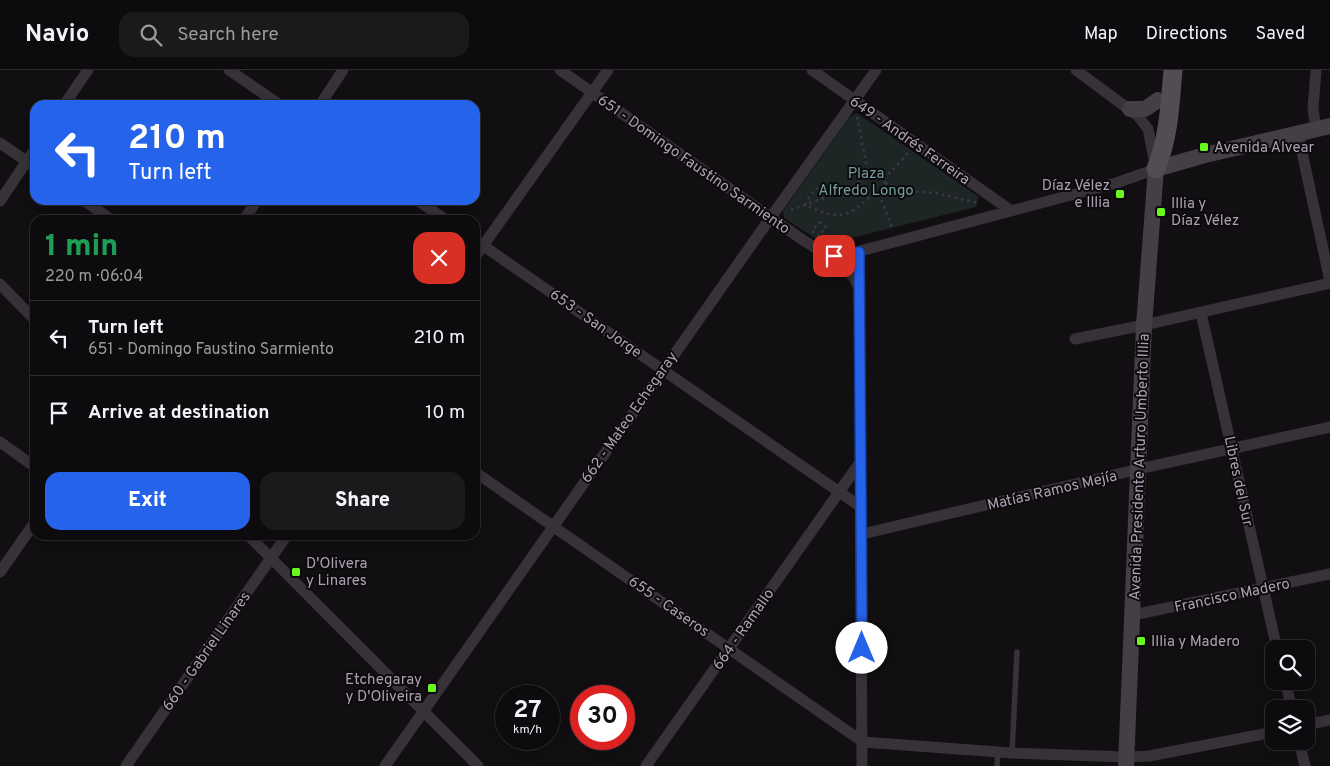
<!DOCTYPE html>
<meta charset="utf-8">
<style>
body{margin:0;font-family:Overpass,sans-serif;background:#1b191b;color:#f1f3f6;height:100vh;display:flex;flex-direction:column;font-size:19px;white-space:nowrap}
*{box-sizing:border-box;margin:0}
p{font-size:16px;color:#9a9b9d}
.icon{flex:none;width:28px;height:28px;fill:none;stroke:currentColor;stroke-width:2;stroke-linecap:round;stroke-linejoin:round}
.map{position:relative;flex:1;overflow:hidden}
.panel{position:absolute;left:30px;top:145px;width:450px;height:325px;display:flex;flex-direction:column;background:#0d0b0d;border-radius:15px;box-shadow:0 2px 12px #0003,0 0 0 1px #2d2b2e}
.panel>*{flex:none}
.top-card{position:absolute;left:30px;top:30px;width:450px;height:105px;border-radius:15px;box-shadow:0 2px 12px #0003,0 0 0 1px #2d2b2e;background:#2563eb;color:#fff;overflow:hidden}
.buttons{position:absolute;left:1265px;top:570px;display:grid;gap:10px}
.buttons a{display:grid;place-items:center;width:50px;height:50px;border-radius:10px;background:#0d0b0d;box-shadow:0 2px 12px #0003,0 0 0 1px #2d2b2e;font-size:25px}
.speed{position:absolute;left:495px;top:615px;display:flex;gap:10px;font-size:25px;font-weight:700;text-align:center}
.speed>*{display:grid;place-content:center;width:65px;height:65px;border-radius:50%;background:#0d0b0d;box-shadow:0 2px 12px #0003,0 0 0 1px #2d2b2e;line-height:1}
.speed small{font-size:12px;font-weight:400}
.speed .limit{border:8px solid #d22;background:#fff;color:#111}
.pin{position:absolute;display:grid;place-items:center;width:42px;height:42px;color:#fff;margin:-21px;border-radius:10px;box-shadow:0 2px 8px #0006}
.me{position:absolute;width:55px;margin:-28px;rotate:0deg;stroke-linejoin:round;filter:drop-shadow(0 0 4px #0008)}
.turn{display:flex;align-items:center;gap:18px;height:105px;padding:0 15px;font-size:22px}
.turn .icon{width:65px;height:65px;stroke-width:2.5}
.turn b{display:block;font-size:35px;line-height:42px}
.round{display:grid;place-items:center;flex:none;width:52px;height:52px;border-radius:15px;background:#1b191b}
.overview{display:flex;align-items:center;justify-content:space-between;height:85px;padding:0 15px}
h1{font-size:30px;font-weight:800;line-height:38px;color:#1e9e55}
.action{display:flex;gap:10px;margin-top:auto;padding:10px 15px}
.action a{flex:1;height:58px;border-radius:15px;background:#2563eb;color:#fff;font-size:20px;font-weight:800;line-height:58px;text-align:center}
.action a+a{background:#1b191b;color:#f1f3f6}
ul{padding:0;list-style:none}
li{display:flex;align-items:center;gap:15px;height:75px;padding:0 15px;border-top:1px solid #2d2b2e}
li div{flex:1}
li b{display:block;font-size:19px}
li em{font-style:normal}
header{display:flex;align-items:center;gap:30px;box-sizing:border-box;height:70px;padding:0 25px;background:#0d0b0d;border-bottom:1px solid #2d2b2e}
header strong{font-size:24px}
nav{display:flex;gap:28px;margin-inline-start:auto;font-size:18px}
.search{width:350px;height:45px;background:#1b191b;display:flex;align-items:center;gap:12px;box-sizing:border-box;padding:0 18px;border-radius:15px;color:#9a9b9d;font-size:19px}
.map>svg:first-child{display:block}
.green{fill:#1e2525}
.lines{fill:none;stroke-linecap:round;stroke-linejoin:round}
.path{stroke:#3d383f;stroke-width:2.5;stroke-dasharray:2.5 4;stroke-linecap:butt}
.service{stroke:#373238;stroke-width:5.5}
.minor{stroke:#373238;stroke-width:11}
.secondary{stroke:#443e46;stroke-width:16}
.primary{stroke:#534c55;stroke-width:19}
.route-casing{stroke:#184099;stroke-width:12}
.route{stroke:#2563eb;stroke-width:9}
.poi-dot{fill:#69f820;stroke:#0c0a0c;stroke-width:2}
.labels{text-anchor:middle;stroke-width:4;stroke-linejoin:round;paint-order:stroke}
.street-label{font-size:15px;fill:#ada0b2;stroke:#0c0a0c}
.poi-label{font-size:15px;fill:#ada0b2;stroke:#0c0a0c;text-anchor:start}
.park-label{font-size:15px;fill:#759c9e;stroke:#0c0a0c}
</style>
<header>
<strong>Navio</strong>
<div class="search"><svg class="icon" aria-label="search" viewBox="0 0 24 24"><circle cx="10" cy="10" r="6"/><path d="M15 15l6 6"/></svg>Search here</div>
<nav><a>Map</a><a>Directions</a><a>Saved</a></nav>
</header>
<div class="map">
<svg width="1330" height="696" viewBox="0 0 1330 696">
<rect width="100%" height="100%" fill="#110f11"/>
<path class="green" d="M857,43L979,127L976,137L847,169L818,170L784,148L783,141L849,48Z"/>
<g class="lines">
<path class="path" d="M857,47L868,102
M859 113a13 13 0 1 1 26 0a13 13 0 1 1-26 0Z
M884,109L909,82
M885,113L907,121L936,123L978,133
M843,121C827,109 812,118 805,135C834,148 847,151 870,126
M879,124L893,160
M791,140L860,115
M819,152L826,157L819,166L812,161Z"/>
<path class="service" d="M1012,683L1017,582
M997,696L998,682"/>
<path class="minor" d="M229,0L280,35
M560,0L800,168L823,183L834,186L845,185L1116,113L1156,99L1148,59L1138,46L1076,0
M812,0L1010,140
M1316,0L1313,39L1316,59
M64,35L88,0
M320,35L343,0
M1298,64L1330,211
M0,73L35,97
M83,130L112,150
M417,130L446,150
M0,131L35,79
M244,150L257,130
M475,170L861,437
M859,182L862,696
M827,186L854,207L859,218
M475,187L608,0
M0,214L35,250
M1201,243L1277,579
M1075,269L1144,255L1330,213
M0,372L35,397
M475,402L863,672L1012,683L1127,687L1149,686L1274,662
M862,464L1139,399L1330,357
M248,465L478,696
M0,502L35,452
M1133,545L1330,504
M1285,611L1292,639
M1306,655L1330,650
M1299,671L1305,696
M126,696L287,465
M385,696L771,147L876,0
M646,696L861,391"/>
<path class="secondary" d="M1130,39H1145L1158,30
M1126,696L1144,255L1156,99L1205,85L1330,56"/>
<path class="primary" d="M1156,99C1169,66 1170,35 1173,0"/>
</g>
<g class="lines">
<defs>
<path id="route" d="M834,186L859,182L862,578"/>
</defs>
<use href="#route" class="route-casing"/>
<use href="#route" class="route"/>
</g>
<g class="poi-dot">
<rect x="1199" y="72" width="10" height="10" rx="2.5"/>
<rect x="1115" y="119" width="10" height="10" rx="2.5"/>
<rect x="1156" y="137" width="10" height="10" rx="2.5"/>
<rect x="291" y="497" width="10" height="10" rx="2.5"/>
<rect x="1136" y="566" width="10" height="10" rx="2.5"/>
<rect x="427" y="613" width="10" height="10" rx="2.5"/>
</g>
<g class="labels">
<g class="street-label">
<text transform="translate(910 70) rotate(35)" y="5">649 - Andrés Ferreira</text>
<text transform="translate(694 94) rotate(35)" y="5">651 - Domingo Faustino Sarmiento</text>
<text transform="translate(596 253) rotate(35)" y="5">653 - San Jorge</text>
<text transform="translate(629 347) rotate(-55)" y="5">662 - Mateo Echegaray</text>
<text transform="translate(1139 397) rotate(-88)" y="5">Avenida Presidente Arturo Umberto Illia</text>
<text transform="translate(1239 411) rotate(78)" y="5">Libres del Sur</text>
<text transform="translate(1052 420) rotate(-13)" y="5">Matías Ramos Mejía</text>
<text transform="translate(1232 525) rotate(-12)" y="5">Francisco Madero</text>
<text transform="translate(669 536) rotate(35)" y="5">655 - Caseros</text>
<text transform="translate(743 559) rotate(-55)" y="5">664 - Ramallo</text>
<text transform="translate(206 581) rotate(-55)" y="5">660 - Gabriel Linares</text>
</g>
<g class="poi-label">
<text x="1214" y="82">Avenida Alvear</text>
<text x="1110" y="120" text-anchor="end">Díaz Vélez<tspan x="1110" dy="17">e Illia</tspan></text>
<text x="1171" y="138">Illia y<tspan x="1171" dy="17">Díaz Vélez</tspan></text>
<text x="306" y="498">D'Olivera<tspan x="306" dy="17">y Linares</tspan></text>
<text x="1151" y="576">Illia y Madero</text>
<text x="422" y="614" text-anchor="end">Etchegaray<tspan x="422" dy="17">y D'Oliveira</tspan></text>
</g>
<g class="park-label">
<text x="866" y="108">Plaza<tspan x="866" dy="17">Alfredo Longo</tspan></text>
</g>
</g>
</svg>
<div class="buttons">
<a><svg class="icon" aria-label="search" viewBox="0 0 24 24"><circle cx="10" cy="10" r="6"/><path d="M15 15l6 6"/></svg></a>
<a><svg class="icon" aria-label="layers" viewBox="0 0 24 24"><path d="M12 4l9 5-9 5-9-5zM3 14l9 5 9-5"/></svg></a>
</div>
<div class="speed"><div>27<small>km/h</small></div><div class="limit">30</div></div>
<div class="pin" style="left:834px;top:186px;background:#d93025"><svg class="icon" aria-label="arrive" viewBox="0 0 24 24"><path d="M6 21V4h12l-3 4 3 4H6"/></svg></div>
<svg class="me" style="left:862px;top:578px" viewBox="-20 -20 40 40"><circle r="19" fill="#fff"/><path d="M0-13L10 11 0 6-10 11z" fill="#2563eb"/></svg>
<div class="top-card">
<div class="turn"><svg class="icon" aria-label="left" viewBox="0 0 24 24"><path d="M17 20v-9H6M10 6l-5 5 5 5"/></svg><div><b>210 m</b>Turn left</div></div>
</div>
<section class="panel">
<div class="overview"><div><h1>1 min</h1><p>220 m · 06:04</p></div><a class="round" style="background:#d93025;color:#fff"><svg class="icon" aria-label="close" viewBox="0 0 24 24"><path d="M6 6l12 12M18 6L6 18"/></svg></a></div>
<ul>
<li><svg class="icon" aria-label="left" viewBox="0 0 24 24"><path d="M17 20v-9H6M10 6l-5 5 5 5"/></svg><div><b>Turn left</b><p>651 - Domingo Faustino Sarmiento</p></div><em>210 m</em></li>
<li><svg class="icon" aria-label="arrive" viewBox="0 0 24 24"><path d="M6 21V4h12l-3 4 3 4H6"/></svg><div><b>Arrive at destination</b></div><em>10 m</em></li>
</ul>
<div class="action"><a>Exit</a><a>Share</a></div>
</section>
</div>
